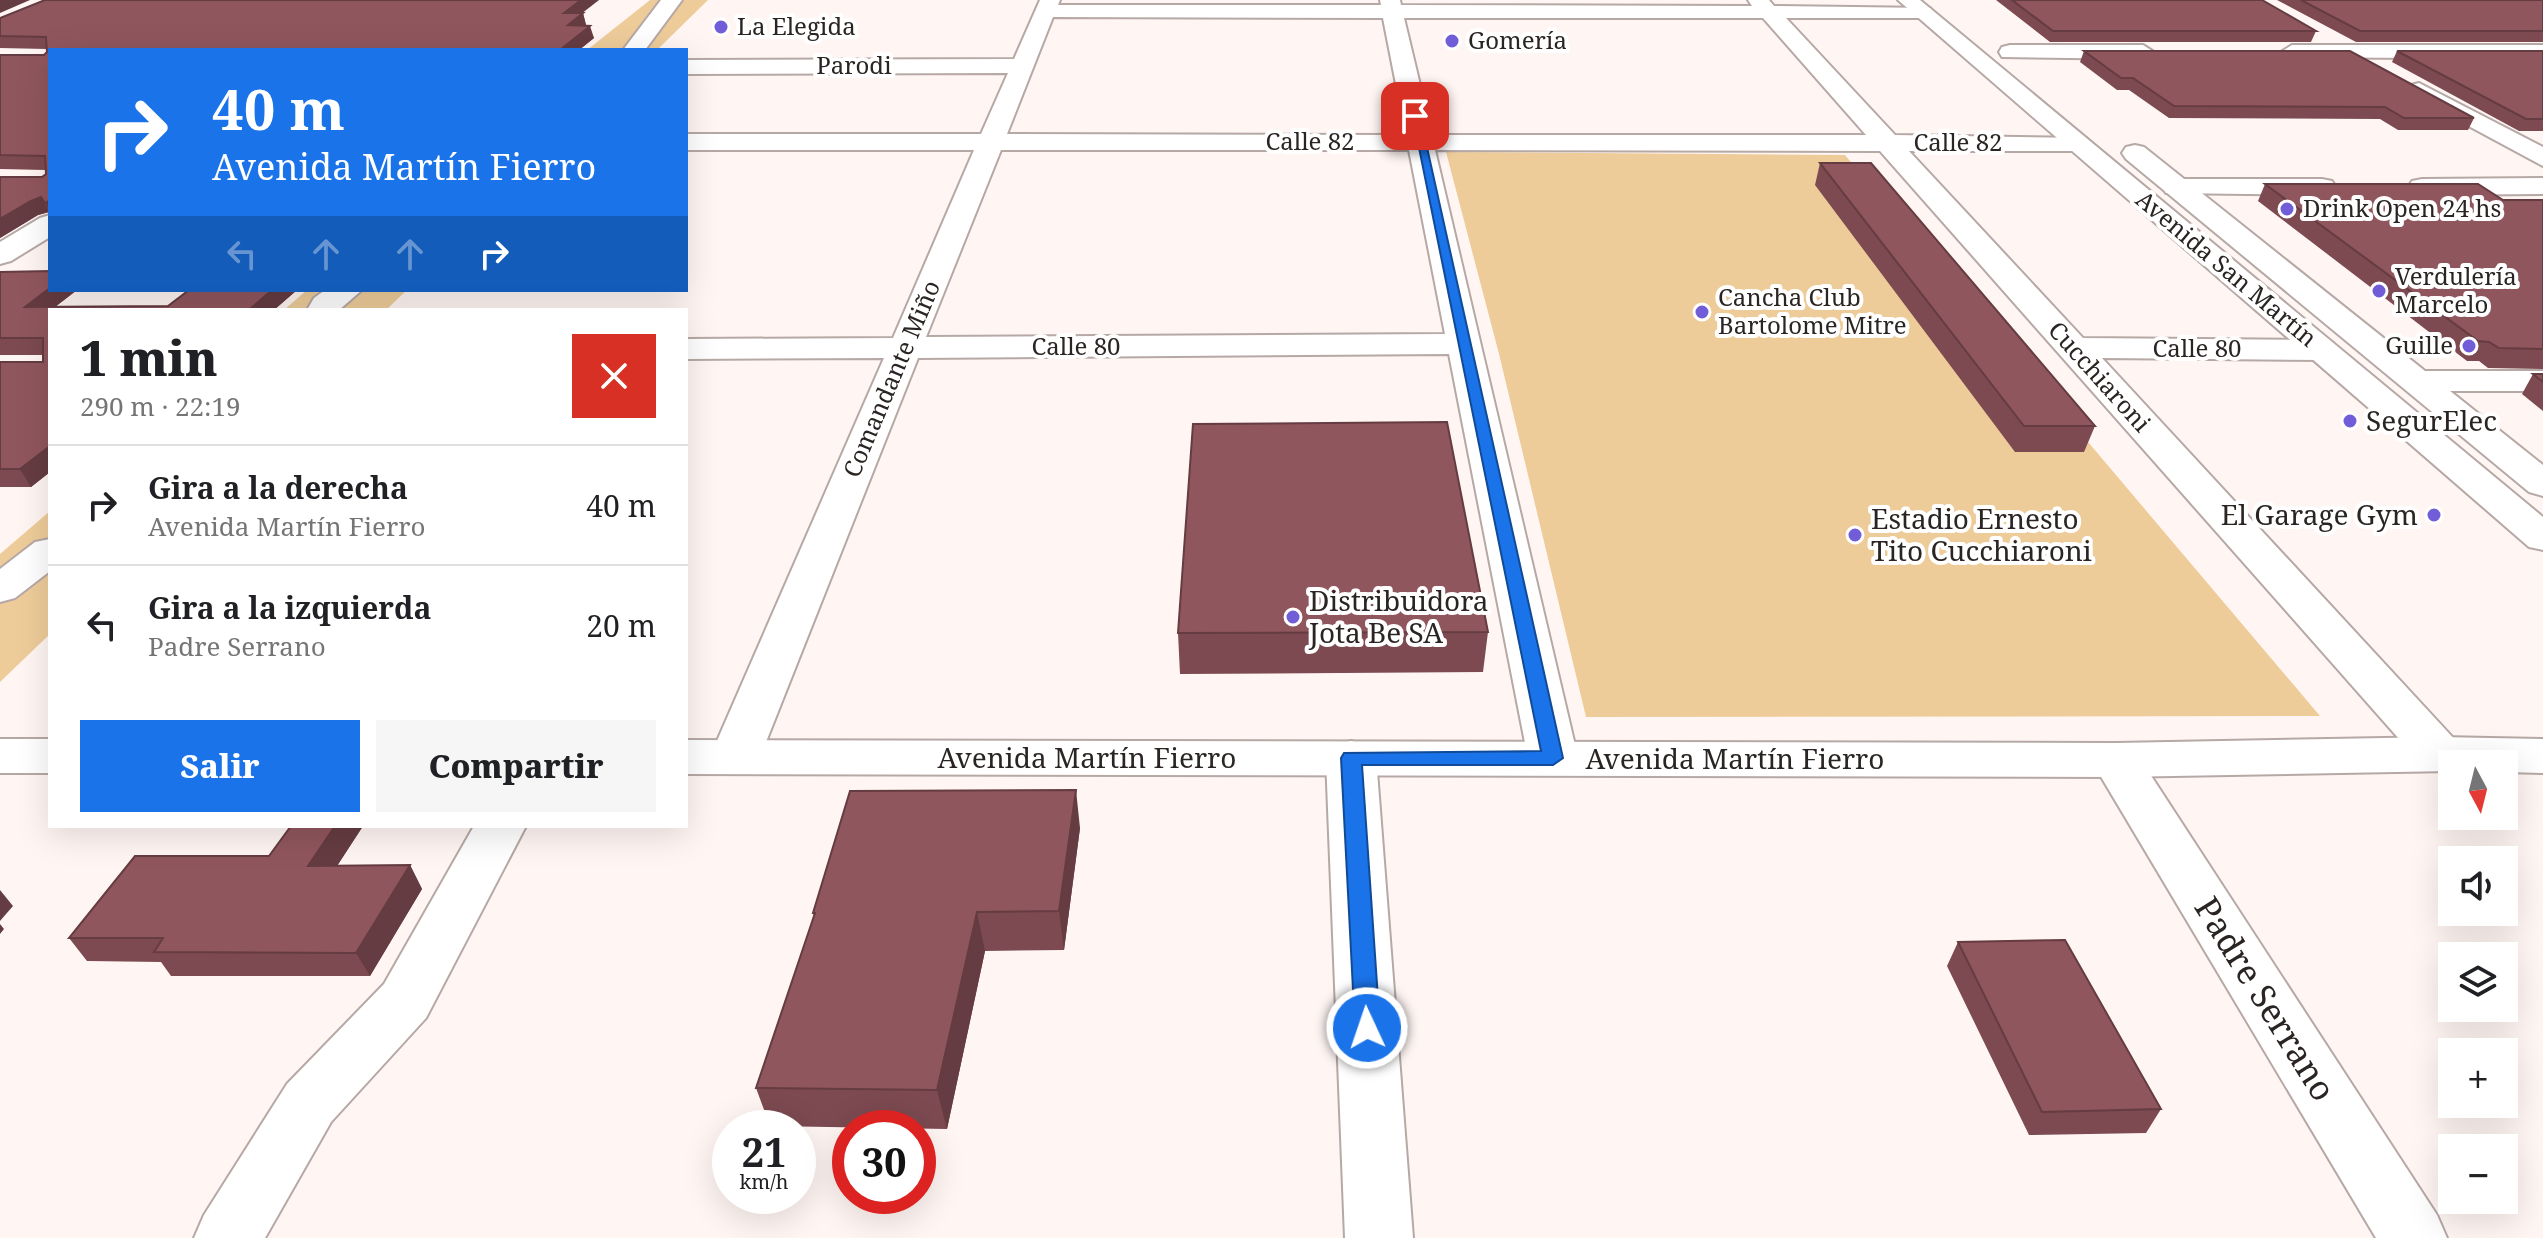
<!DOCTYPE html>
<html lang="es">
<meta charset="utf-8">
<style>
body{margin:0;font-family:"Noto Serif",serif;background:#f6f6f6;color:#202124;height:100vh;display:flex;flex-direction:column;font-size:30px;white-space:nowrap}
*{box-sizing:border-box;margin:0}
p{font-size:26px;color:#757577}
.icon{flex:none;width:44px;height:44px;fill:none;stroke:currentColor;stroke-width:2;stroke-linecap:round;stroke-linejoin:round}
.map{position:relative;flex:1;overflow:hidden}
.details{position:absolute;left:48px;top:308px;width:640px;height:520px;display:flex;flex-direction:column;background:#fff;border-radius:0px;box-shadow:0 8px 32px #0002}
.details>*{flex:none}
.hud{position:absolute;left:48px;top:48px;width:640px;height:244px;border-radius:0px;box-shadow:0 8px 32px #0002;background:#1a73e8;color:#fff;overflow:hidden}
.needle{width:52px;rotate:173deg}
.fabs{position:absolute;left:2438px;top:750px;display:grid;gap:16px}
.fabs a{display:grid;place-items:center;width:80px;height:80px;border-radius:0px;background:#fff;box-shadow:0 8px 32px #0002;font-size:40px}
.speed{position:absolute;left:712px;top:1110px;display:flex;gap:16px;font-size:40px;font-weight:700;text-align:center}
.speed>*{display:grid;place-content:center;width:104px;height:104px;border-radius:50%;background:#fff;box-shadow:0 8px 32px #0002;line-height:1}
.speed small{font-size:20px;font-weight:400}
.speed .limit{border:12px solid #d22;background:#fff;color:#111}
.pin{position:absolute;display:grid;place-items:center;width:68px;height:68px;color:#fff;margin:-34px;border-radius:16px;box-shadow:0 4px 12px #0006}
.me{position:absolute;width:88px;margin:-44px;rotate:357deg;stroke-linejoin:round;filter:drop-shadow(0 0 6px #0008)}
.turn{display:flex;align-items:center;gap:28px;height:168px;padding:0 32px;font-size:36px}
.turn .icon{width:104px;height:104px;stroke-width:2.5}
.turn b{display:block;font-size:56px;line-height:68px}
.lanes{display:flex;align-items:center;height:76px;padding:0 32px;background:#0003;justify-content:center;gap:40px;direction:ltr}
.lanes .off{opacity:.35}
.round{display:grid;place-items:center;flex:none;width:84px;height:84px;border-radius:0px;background:#f6f6f6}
.overview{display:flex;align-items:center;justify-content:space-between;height:136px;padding:0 32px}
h1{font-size:48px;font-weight:800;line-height:60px}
.cta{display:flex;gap:16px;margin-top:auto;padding:16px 32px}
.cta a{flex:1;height:92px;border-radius:0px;background:#1a73e8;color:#fff;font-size:32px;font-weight:800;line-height:92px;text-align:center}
.cta a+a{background:#f6f6f6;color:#202124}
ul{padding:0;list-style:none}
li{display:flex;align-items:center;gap:24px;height:120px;padding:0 32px;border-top:2px solid #e0e0e0}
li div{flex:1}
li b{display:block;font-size:30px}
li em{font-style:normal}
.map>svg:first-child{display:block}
.green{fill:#eecc9a}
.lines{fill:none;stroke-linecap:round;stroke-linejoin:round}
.street-casing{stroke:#b6a8a5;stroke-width:4}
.secondary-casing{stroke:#b6a8a5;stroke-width:4}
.primary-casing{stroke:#b6a8a5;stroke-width:4}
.street{fill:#fff;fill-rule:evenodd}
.secondary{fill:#fff;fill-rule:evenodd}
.primary{fill:#fff;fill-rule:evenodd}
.wall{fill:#7c4a50}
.shaded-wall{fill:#653c41}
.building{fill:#90565d;stroke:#653c41;stroke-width:2}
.route{fill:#1a73e8;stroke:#114b97;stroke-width:2}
.poi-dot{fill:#705dd7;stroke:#fff;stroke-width:3}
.labels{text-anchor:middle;stroke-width:8;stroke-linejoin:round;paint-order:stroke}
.far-poi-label{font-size:24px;fill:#2a2523;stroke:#fff;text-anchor:start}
.far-street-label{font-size:24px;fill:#2a2523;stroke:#fff}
.poi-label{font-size:28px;fill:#2a2523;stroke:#fff;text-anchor:start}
.street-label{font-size:28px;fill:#2a2523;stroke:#fff}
.near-street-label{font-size:34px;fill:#2a2523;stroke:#fff}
</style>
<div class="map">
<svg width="2543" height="1238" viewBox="0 0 2543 1238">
<rect width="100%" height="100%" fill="#fff6f4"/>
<path class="green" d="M650,0H708L657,50H587Z
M1446,152L1845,155L2320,716L1586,717L1499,354Z
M307,290H407L386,310H284Z
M50,511V634L0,682V554Z"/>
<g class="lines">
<defs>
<path id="street" d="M1040,0H1060L1058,5H1381L1380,0H1400L1401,5L1752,6L1748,0H1769L1774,6L1930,8L1933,12L1923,18H1786L1895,135L2086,138L2090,143L2086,148L2077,151H1909L2083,338L2321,340L2333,343L2338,350L2333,357L2321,360L2102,358L2457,742L2465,754C2455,771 2442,772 2423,766L1880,151L1435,150L1578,758L1570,770L1553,775L1536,770L1528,758L1449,354L918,358L760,757L752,769L735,774L718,769L710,757L884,358L686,359V339L893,338L974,150H686V134H981L1008,73L686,74V60L1014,59ZM1053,17L1383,18L1406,135L1007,134ZM1404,18H1763L1866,135H1432ZM1001,150H1409L1445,334L926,337Z
M2010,45H2143L2154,52L2143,59L2002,57L1999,52L2002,47Z
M2292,45H2543V59L2284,57L2281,52Z
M2419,83L2543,147V166L2411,95L2407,90L2411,85Z
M2543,178V194L2422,195L2412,193L2408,187L2412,181L2422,179Z
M2176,179H2322L2332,181L2336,187L2332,193L2322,195L2166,193L2162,187L2166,181Z
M50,215V237L11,261L0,264V242L40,218Z
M2416,371H2543V391H2416L2404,388L2399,381L2404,374Z
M1351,741L1368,746L1376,758L1413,1238H1345L1326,758L1334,746Z
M2116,743L2133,748L2437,1215L2447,1238H2376L2091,760L2099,748Z
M474,826H526L426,1018L331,1122L265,1238H194L204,1215L287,1084L384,984Z"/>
<path id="secondary" d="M661,0H682L645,50H623Z
M325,290H362L339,310H307L314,298Z
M50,539V571L15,598L0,602V569L35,542Z
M2440,737L2543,739V773L2504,772V764H2452V771L2116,777L686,774V740L2116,743Z
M0,739H50V773H0Z"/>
<path id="primary" d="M1898,0H1920L2543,517V550L2529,547Z
M2135,145L2144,147L2543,465V496L2529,492L2126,159L2122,153L2126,147Z"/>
</defs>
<use href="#street" class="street-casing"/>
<use href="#secondary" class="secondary-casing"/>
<use href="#primary" class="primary-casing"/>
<use href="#street" class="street"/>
<use href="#secondary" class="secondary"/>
<use href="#primary" class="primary"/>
</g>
<path class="wall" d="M1996,0H2262L2316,31L2311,42H2050Z
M2277,0H2543V42H2356Z
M583,13L586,25L594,38L579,50H50V213L49,212L38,215L0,238V177H42L46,174L45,170L0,169V55H44L47,52V49L0,48V18Z
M2084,51L2474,118L2468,130H2398L2380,119L2169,118L2129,90H2117L2080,62Z
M2397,51H2543V131H2519L2392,62Z
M1820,163L2095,426L2084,452H2015L1815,185Z
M2265,184L2503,200H2543V369L2488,368L2479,361H2467L2258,201Z
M0,272L50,290H77L55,307L168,306L297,290L274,310H50V472L31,487H0V362H43V355H0Z
M2533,374H2543V411L2522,394Z
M1488,632L1483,672L1180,674L1178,633Z
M363,826L337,866L410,865L422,889L370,976H171L161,962L87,961L69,938L269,856Z
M1080,828L1064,950L985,951L947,1129L770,1126L756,1088L814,917L813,913Z
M1958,942L2161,1109L2146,1133L2029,1135L1947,966Z"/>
<path class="shaded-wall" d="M0,0H30L0,13Z
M581,0H599L567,25L564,13Z
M583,13L586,25H568Z
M590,26L594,38L579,50H560Z
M41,197L49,212L38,215L0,238V219L31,201Z
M50,200V212L45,203Z
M50,288V290H77L51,310L25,307Z
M272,290H297L274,310H249Z
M50,446V472L31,487L20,469Z
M1076,790L1080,828L1064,950L1059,911Z
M335,826H363L322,889L308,866Z
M410,865L422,889L370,976L356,953Z
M0,890L13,906L0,921Z
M977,912L985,951L947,1129L937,1090Z
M0,924L4,929L0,934Z"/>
<path class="building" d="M45,0H581L564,13H583L568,25L590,26L560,50H50V200L45,203L41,197L31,201L0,219V177H42L46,174L45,156L0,155V55H44L47,52L46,37L0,36V18Z
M2012,0H2262L2316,31H2053Z
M2301,0H2543V31H2360Z
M2084,51H2350L2474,118H2404L2385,107L2174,106L2133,78H2121Z
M2397,51H2543V119H2526Z
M1820,163H1871L2095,426H2024Z
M2265,184H2478L2503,200H2543V349L2499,348L2489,342L2478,341Z
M50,271V288L25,307L168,306L189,290H272L249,310H50V446L20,469H0V362H43V338H0V272Z
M2533,374H2543V382Z
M1447,422L1488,632L1178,633L1193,424Z
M1076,790L1059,911L977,912L937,1090L756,1088L815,913H813L850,791Z
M291,826H335L308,866L410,865L356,953L154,952L163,938H69L135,856H269Z
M2065,940L2161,1109L2042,1112L1958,942Z"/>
<path class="route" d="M1412,113L1420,116L1563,758L1553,765H1362L1380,1028L1376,1035L1367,1038L1358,1035L1355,1028L1341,758L1344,753L1541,751Z"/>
<g class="poi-dot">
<circle cx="721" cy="27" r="8"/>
<circle cx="1452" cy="41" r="8"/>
<circle cx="2287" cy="209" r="8"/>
<circle cx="2379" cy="291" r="8"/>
<circle cx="1702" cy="312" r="8"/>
<circle cx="2469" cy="346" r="8"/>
<circle cx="2350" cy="421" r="8"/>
<circle cx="2434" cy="515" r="8"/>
<circle cx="1855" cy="535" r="8"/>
<circle cx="1293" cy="617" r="8"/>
</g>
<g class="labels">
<g class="far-poi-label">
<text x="737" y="35">La Elegida</text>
<text x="1468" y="49">Gomería</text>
<text x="2303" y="217">Drink Open 24 hs</text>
<text x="2395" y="285">Verdulería<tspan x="2395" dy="28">Marcelo</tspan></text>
<text x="1718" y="306">Cancha Club<tspan x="1718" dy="28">Bartolome Mitre</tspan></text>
<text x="2453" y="354" text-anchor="end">Guille</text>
</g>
<g class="far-street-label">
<text x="854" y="74">Parodi</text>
<text x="1310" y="150">Calle 82</text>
<text x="1958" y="151">Calle 82</text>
<text transform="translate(2226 269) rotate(40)" y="8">Avenida San Martín</text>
<text x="1076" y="355">Calle 80</text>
<text x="2197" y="357">Calle 80</text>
<text transform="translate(2099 377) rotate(48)" y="8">Cucchiaroni</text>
<text transform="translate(892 379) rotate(-67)" y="8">Comandante Miño</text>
</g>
<g class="poi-label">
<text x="2366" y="431">SegurElec</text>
<text x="2418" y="525" text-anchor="end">El Garage Gym</text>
<text x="1871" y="529">Estadio Ernesto<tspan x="1871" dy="32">Tito Cucchiaroni</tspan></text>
<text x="1309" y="611">Distribuidora<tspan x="1309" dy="32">Jota Be SA</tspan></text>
</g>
<g class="street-label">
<text x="1087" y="768">Avenida Martín Fierro</text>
<text x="1735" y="769">Avenida Martín Fierro</text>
</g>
<g class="near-street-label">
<text transform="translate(2265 999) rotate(58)" y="12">Padre Serrano</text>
</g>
</g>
</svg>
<div class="fabs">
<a><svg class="needle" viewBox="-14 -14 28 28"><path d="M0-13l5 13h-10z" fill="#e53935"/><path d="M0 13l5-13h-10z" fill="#757577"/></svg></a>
<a><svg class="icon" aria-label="sound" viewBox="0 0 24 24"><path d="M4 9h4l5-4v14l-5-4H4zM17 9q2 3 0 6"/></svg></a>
<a><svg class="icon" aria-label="layers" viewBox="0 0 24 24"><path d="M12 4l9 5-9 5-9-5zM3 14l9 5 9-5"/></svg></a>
<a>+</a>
<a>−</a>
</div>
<div class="speed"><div>21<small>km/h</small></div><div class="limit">30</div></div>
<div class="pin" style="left:1415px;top:116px;background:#d93025"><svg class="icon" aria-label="arrive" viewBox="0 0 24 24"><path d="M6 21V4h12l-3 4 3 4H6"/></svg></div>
<svg class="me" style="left:1367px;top:1028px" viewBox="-20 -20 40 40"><circle r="17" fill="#1a73e8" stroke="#fff" stroke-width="3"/><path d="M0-11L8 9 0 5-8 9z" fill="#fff"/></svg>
<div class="hud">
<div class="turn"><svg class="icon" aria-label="right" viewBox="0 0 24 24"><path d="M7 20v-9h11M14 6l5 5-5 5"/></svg><div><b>40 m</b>Avenida Martín Fierro</div></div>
<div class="lanes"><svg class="icon off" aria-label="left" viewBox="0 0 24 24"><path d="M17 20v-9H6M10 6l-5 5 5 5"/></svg><svg class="icon off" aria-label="ahead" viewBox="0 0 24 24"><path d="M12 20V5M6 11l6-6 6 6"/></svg><svg class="icon off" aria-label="ahead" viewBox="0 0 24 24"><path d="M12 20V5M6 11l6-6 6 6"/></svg><svg class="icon" aria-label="right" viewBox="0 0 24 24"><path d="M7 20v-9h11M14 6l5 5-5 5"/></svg></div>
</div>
<section class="details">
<div class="overview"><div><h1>1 min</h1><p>290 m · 22:19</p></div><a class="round" style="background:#d93025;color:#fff"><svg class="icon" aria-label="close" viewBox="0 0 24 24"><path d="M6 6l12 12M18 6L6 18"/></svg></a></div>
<ul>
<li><svg class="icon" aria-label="right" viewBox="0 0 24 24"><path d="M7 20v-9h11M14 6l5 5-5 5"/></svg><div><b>Gira a la derecha</b><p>Avenida Martín Fierro</p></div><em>40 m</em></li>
<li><svg class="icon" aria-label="left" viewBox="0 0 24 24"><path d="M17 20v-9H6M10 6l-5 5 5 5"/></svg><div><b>Gira a la izquierda</b><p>Padre Serrano</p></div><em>20 m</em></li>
</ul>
<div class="cta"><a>Salir</a><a>Compartir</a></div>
</section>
</div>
